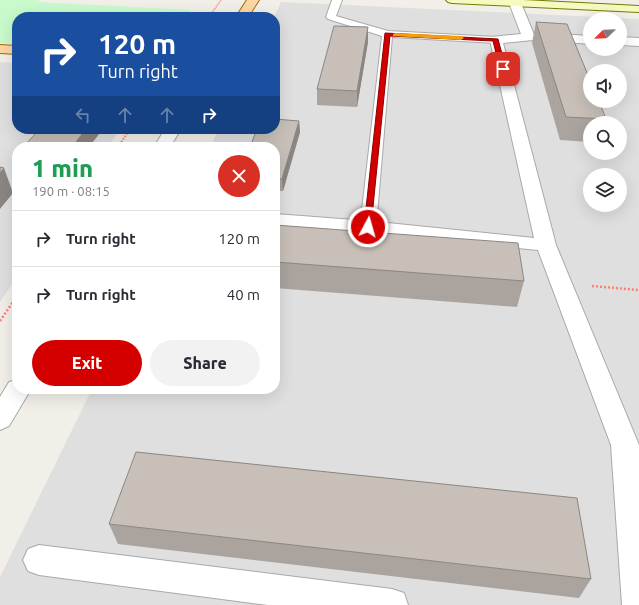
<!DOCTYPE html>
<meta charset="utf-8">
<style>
body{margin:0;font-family:Ubuntu,sans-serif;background:#f2f2f3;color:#2b2b33;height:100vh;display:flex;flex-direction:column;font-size:15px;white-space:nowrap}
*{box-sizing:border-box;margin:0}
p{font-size:13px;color:#7c7c81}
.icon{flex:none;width:22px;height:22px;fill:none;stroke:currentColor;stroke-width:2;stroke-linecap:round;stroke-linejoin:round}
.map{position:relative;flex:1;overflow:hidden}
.drawer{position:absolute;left:12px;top:142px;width:268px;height:252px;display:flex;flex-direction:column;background:#fff;border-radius:16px;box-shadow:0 4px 16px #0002}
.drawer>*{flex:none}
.banner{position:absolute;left:12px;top:12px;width:268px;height:122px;border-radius:16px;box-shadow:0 4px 16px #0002;background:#1a4fa0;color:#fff;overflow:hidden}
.needle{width:26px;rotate:247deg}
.controls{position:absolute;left:583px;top:12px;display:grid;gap:8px}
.controls a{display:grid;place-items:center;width:44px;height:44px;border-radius:50%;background:#fff;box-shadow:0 4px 16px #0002;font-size:20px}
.pin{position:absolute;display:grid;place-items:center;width:34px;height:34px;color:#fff;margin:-17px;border-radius:8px;box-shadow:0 2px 6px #0006}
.me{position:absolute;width:44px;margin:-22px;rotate:6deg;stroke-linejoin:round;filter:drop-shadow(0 0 3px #0008)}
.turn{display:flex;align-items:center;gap:14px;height:84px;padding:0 20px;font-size:18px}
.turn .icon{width:52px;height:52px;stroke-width:2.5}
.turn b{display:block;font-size:28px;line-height:34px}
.lanes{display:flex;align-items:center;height:38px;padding:0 20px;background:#0003;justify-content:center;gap:20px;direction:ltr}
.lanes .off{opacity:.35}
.round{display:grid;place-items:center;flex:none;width:42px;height:42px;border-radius:21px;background:#f2f2f3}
.headline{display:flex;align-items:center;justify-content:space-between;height:68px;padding:0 20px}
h1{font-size:24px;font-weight:800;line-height:30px;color:#1e9e55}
.cta{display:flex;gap:8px;margin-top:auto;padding:8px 20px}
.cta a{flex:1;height:46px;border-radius:24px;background:#d40000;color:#fff;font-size:16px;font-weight:800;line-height:46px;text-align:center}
.cta a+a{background:#f2f2f3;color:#2b2b33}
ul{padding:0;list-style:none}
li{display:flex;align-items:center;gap:12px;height:56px;padding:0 20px;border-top:1px solid #e1e1e2}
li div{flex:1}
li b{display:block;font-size:15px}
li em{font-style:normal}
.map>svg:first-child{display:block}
.residential{fill:#e0dfdf;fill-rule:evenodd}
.park{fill:#c8facc}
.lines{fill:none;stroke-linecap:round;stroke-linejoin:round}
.service-casing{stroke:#a9a9a9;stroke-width:2}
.minor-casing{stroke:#a9a9a9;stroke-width:2}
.tertiary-casing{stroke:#a9a9a9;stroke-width:2}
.secondary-casing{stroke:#707d05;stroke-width:2}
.primary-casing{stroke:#a06b00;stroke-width:2}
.path-far2{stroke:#fa8072;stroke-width:1.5;stroke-dasharray:1 1;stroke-linecap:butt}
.path-far1{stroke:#fa8072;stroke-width:2;stroke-dasharray:1.5 1.5;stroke-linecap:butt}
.path{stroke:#fa8072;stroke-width:2.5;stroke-dasharray:2 2;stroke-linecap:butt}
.service{fill:#fff;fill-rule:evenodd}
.minor{fill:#fff;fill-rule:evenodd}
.tertiary{fill:#fff;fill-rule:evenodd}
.secondary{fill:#f7fabf;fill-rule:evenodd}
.primary{fill:#fcd6a4;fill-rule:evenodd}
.wall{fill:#aba49e}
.shaded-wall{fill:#8b8681}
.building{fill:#c7bfb8;stroke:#8b8681}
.route{fill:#d40000;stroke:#8a0000}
.slow{fill:#f59e0b}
</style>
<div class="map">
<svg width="639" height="605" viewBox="0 0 639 605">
<rect width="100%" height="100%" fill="#f2efe9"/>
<path class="residential" d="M281,2L639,19V605H0V577L92,389H275V147H210L219,129H275V17H274ZM590,19H620V49H590ZM590,71H620V101H590ZM590,123H620V153H590ZM590,175H620V205H590Z
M0,62L17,63V129H120L108,147H17V277L0,302Z"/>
<path class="park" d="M0,0H40L38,2L191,10L186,17H17V44L0,43Z"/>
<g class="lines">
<defs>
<path id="service" d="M332,0H342L336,16L388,31L496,37L501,40L496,43L392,37L376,227L374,230L368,232L362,230L360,227L382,36L328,19L326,17Z"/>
<path id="minor" d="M511,1L517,0L521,3L535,37L533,40L503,43L556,245L639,445V605H622L611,445L538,250L368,233L275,226V214L368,221L534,238L490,40L491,37L521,34L509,3Z
M544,33L590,36V44L540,40L538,37L540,34Z
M620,37L639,38V46L620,45Z
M39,545L392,589L404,593L408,605H268L39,575L28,571L23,560L28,549Z"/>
<path id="tertiary" d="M165,129H181L170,147H154Z
M17,380V389H31L9,426L0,430V397L9,382Z"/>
<path id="secondary" d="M446,0H523L639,6V12L452,3L448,2Z"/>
<path id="primary" d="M247,0H259L248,17H236Z
M0,45L17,46V54L0,53Z"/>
</defs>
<use href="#service" class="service-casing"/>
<use href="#minor" class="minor-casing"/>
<use href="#tertiary" class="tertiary-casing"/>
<use href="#secondary" class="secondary-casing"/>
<use href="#primary" class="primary-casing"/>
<path class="path-far2" d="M209,17L221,0"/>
<path class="path-far1" d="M118,147L130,129"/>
<path class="path" d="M592,286L639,290
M0,321L17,296"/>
<use href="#service" class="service"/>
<use href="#minor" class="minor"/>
<use href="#tertiary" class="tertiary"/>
<use href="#secondary" class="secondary"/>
<use href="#primary" class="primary"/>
</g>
<path class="wall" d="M536,22L606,119L604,123H590V142L560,140L532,43Z
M368,42L357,107L317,105V89Z
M299,121L300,132L283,191H275V147Z
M275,225L524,281L517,307L275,288Z
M109,524L591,579L579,598L118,544Z"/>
<path class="shaded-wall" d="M368,27V42L357,107V91Z
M299,121L300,132L283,191L282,179Z
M86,129H103L89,147H72Z
M4,168L13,193L0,209V173Z"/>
<path class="building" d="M536,22L567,24L590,80V101H599L606,119L566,117Z
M334,26L368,27L357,91L317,89Z
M275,119L299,121L282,179L275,178V147H250L257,129H275Z
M40,129H86L72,147H23Z
M0,167L4,168L0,173Z
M275,225L518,243L524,281L275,262Z
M136,452L577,498L591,579L109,524Z"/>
<path class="route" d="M385,33L498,39L506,69L503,71L500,69L493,41L390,36L371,227L368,229L364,227Z"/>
<path class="slow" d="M395,33L461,36L464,38L461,40L393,36V34Z"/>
</svg>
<div class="controls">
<a><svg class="needle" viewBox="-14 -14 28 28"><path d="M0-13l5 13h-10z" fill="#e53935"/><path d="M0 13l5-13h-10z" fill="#7c7c81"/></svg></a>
<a><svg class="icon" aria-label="sound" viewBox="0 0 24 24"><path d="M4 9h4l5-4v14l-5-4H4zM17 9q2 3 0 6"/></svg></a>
<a><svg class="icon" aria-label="search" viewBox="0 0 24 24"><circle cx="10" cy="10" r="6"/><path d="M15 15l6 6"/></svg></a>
<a><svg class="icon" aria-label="layers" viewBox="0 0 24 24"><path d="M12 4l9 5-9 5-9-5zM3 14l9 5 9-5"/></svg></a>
</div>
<div class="pin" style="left:503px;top:69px;background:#d93025"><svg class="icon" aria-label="arrive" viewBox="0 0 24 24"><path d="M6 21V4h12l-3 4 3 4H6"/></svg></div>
<svg class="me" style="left:368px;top:227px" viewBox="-20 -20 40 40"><circle r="17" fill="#d40000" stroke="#fff" stroke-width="3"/><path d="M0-11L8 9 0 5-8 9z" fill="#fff"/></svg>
<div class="banner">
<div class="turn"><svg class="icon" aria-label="right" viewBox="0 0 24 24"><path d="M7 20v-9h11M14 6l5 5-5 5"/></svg><div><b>120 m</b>Turn right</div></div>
<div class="lanes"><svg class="icon off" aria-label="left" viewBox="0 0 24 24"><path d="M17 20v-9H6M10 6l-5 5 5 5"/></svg><svg class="icon off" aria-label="ahead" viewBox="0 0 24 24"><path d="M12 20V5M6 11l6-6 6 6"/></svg><svg class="icon off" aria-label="ahead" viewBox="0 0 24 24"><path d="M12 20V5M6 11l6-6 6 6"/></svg><svg class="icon" aria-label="right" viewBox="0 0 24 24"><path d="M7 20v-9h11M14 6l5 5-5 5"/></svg></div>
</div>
<section class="drawer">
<div class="headline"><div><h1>1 min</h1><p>190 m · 08:15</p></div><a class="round" style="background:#d93025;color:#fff"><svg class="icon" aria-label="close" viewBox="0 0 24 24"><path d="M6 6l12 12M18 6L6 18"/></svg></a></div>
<ul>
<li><svg class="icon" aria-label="right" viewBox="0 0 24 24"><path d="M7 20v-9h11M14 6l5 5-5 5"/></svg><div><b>Turn right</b></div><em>120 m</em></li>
<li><svg class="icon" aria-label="right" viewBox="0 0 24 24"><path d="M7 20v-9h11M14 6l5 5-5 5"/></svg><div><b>Turn right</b></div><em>40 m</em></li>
</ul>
<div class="cta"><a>Exit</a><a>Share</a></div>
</section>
</div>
